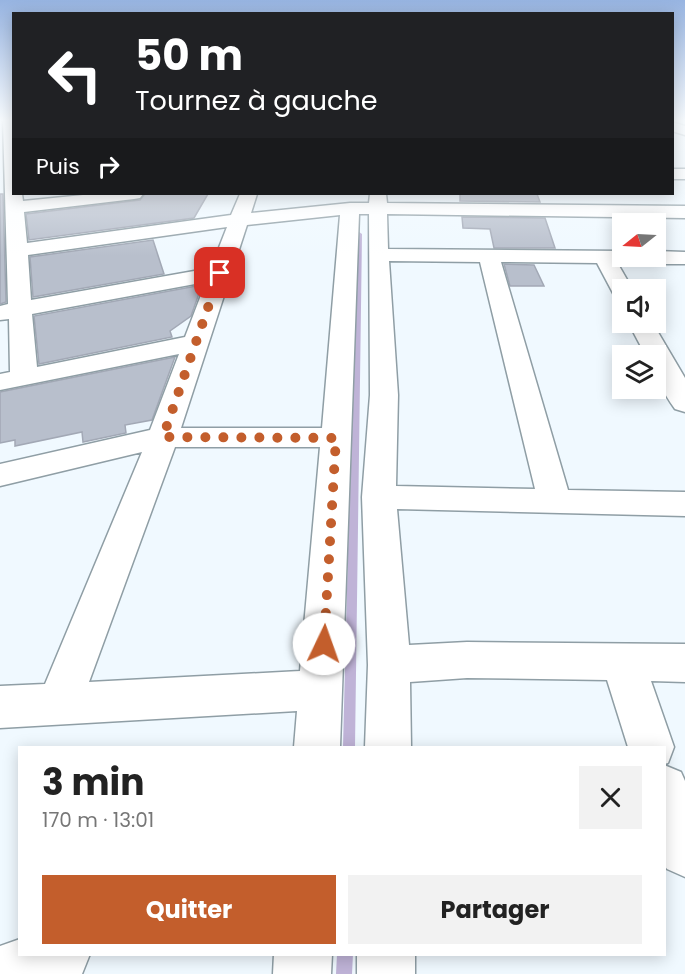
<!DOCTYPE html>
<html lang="fr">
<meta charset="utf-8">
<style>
body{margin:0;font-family:Poppins,sans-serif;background:#f2f2f2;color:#222;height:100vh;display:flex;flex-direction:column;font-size:22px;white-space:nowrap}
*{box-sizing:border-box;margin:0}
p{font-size:20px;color:#767676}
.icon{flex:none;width:33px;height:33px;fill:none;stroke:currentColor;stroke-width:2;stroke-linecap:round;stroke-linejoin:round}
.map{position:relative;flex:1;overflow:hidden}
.drawer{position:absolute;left:18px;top:746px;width:648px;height:210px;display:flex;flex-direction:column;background:#fff;border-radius:0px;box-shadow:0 3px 15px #0003}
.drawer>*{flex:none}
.guide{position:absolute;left:12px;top:12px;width:662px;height:183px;border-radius:0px;box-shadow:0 3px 15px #0003;background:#202124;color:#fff;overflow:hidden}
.needle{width:39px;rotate:252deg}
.buttons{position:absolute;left:612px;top:213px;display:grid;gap:12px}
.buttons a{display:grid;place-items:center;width:54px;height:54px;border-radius:0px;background:#fff;box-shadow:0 3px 15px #0003;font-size:30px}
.pin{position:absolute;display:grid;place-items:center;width:51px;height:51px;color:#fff;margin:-26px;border-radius:12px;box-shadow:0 3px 9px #0006}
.me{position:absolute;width:66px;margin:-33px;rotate:3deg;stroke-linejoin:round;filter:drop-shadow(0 0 4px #0008)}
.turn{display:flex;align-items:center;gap:21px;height:126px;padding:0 24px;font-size:27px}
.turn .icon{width:78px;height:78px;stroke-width:2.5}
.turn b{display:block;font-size:42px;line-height:51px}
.then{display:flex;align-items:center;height:57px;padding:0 24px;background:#0003;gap:12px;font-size:22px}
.round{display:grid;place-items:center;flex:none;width:63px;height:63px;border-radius:0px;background:#f2f2f2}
.overview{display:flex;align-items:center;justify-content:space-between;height:102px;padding:0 24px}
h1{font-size:36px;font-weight:700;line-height:45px}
.primary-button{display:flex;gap:12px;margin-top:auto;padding:12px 24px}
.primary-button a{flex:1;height:69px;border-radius:0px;background:#c35e2c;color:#fff;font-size:24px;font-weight:700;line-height:69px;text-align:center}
.primary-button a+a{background:#f2f2f2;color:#222}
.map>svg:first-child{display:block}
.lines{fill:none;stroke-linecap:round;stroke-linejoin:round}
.stream{fill:#bfb3d7;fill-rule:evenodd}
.building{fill:#b8bfcc;stroke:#a2a8b5;stroke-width:1.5}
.minor-casing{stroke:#8f9ea5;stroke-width:3}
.minor{fill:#fff;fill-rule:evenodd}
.route{stroke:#c35e2c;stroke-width:10;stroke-dasharray:0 18}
</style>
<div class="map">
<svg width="685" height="974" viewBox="0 0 685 974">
<rect width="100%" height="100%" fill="#f0f9ff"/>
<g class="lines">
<path class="stream" d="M359,232L362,234L355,747H343L356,234Z
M337,954H353L352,974H336Z"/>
</g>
<path class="building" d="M0,194H3L6,302L0,304Z
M145,194H208L194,218L29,240L26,214L140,200Z
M460,194H537L540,202L460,201Z
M462,217L545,218L555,248H494L490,229L463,228Z
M153,240L164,274L33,297L30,257Z
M504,264L534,265L544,286H510Z
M202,285L191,316L170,331L172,337L39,364L34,316Z
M175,357L152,420L125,425L126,433L83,442L82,432L15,446V440L0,443V392Z"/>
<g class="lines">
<defs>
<path id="minor" d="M3,120H14V194H22L23,201L93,194H143L140,198L134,199L24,212L27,243L231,215L240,194H257L251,213L350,203H369L370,194H386L387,203L685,206V218L387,214L388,249L622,251V256H656V251L685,252V264H618L633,290H622V297L614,295L597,263L501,262L568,490L685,492V516L397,509L409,645L467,642L685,644V682L651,681L674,747L668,763L664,764V747H628L607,680L467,678L410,682L411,747H365L368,665L362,497L370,395L369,214H359L340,747H294L297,711L0,728V686L45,684L142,452L0,486V464L150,430L179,354L0,390V374L10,372L9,319L0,320V306L8,304ZM340,215L322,428H181L247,225ZM227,227L211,268L31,300L28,255ZM389,261L480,262L535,489L396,486L398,395ZM206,282L185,337L37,367L32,314ZM175,447H320L300,671L89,682Z
M672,122L685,126V135L672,131Z
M672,169H685V179H672Z
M628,322H652L685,378V412L675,409C662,391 656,378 656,356H646Z
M664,765L681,772L685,781V877L667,869L664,865Z
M20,939V954H90L82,974H0V946Z
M274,954H332L331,974H273Z
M357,954H415V974H357Z"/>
</defs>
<use href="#minor" class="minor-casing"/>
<use href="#minor" class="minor"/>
</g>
<linearGradient id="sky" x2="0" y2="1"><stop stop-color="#97b4e1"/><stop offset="0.47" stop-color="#f8fcff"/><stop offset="1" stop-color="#f8fcff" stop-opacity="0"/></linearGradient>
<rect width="685" height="256" fill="url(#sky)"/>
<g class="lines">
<path class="route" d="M220,273L163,437L336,438L324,644"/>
</g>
</svg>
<div class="buttons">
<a><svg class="needle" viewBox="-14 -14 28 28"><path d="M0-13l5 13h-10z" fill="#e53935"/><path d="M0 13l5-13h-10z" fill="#767676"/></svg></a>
<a><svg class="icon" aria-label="sound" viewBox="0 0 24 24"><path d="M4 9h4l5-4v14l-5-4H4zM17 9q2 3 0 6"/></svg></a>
<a><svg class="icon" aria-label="layers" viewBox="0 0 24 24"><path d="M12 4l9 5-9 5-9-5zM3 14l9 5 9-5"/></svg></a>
</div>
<div class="pin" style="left:220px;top:273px;background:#d93025"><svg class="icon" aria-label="arrive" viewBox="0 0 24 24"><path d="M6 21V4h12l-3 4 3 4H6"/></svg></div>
<svg class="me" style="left:324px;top:644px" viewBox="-20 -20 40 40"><circle r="19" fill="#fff"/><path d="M0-13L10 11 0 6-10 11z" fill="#c35e2c"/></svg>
<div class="guide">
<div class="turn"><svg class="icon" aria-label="left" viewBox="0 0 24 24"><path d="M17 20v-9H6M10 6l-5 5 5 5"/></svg><div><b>50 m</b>Tournez à gauche</div></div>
<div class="then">Puis<svg class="icon" aria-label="right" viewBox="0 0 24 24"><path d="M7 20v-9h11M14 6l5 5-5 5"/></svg></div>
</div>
<section class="drawer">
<div class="overview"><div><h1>3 min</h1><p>170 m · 13:01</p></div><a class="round"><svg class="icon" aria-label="close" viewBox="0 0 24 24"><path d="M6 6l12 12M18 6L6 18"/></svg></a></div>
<div class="primary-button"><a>Quitter</a><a>Partager</a></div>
</section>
</div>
